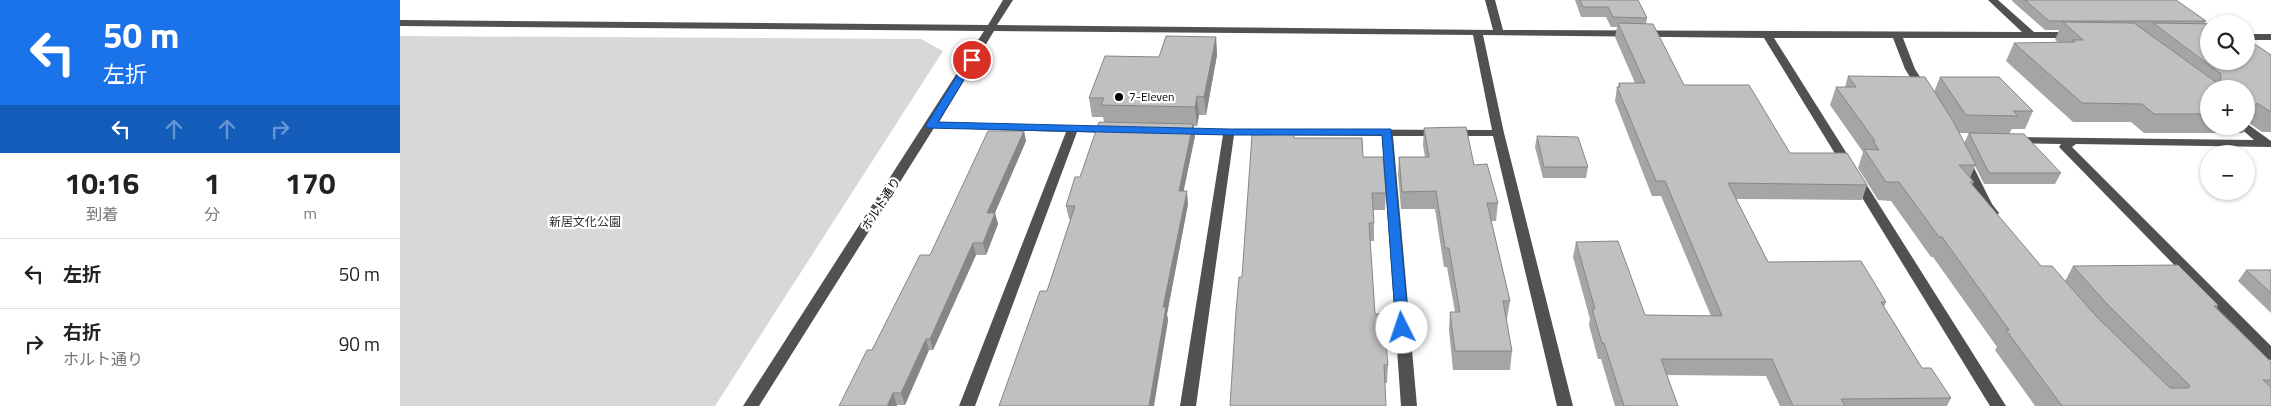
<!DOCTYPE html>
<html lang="ja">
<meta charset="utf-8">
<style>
body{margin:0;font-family:"Titillium Web","Noto Sans JP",sans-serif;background:#f6f6f6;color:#222;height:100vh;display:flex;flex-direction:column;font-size:19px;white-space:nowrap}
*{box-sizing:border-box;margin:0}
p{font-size:16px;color:#767676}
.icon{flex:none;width:28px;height:28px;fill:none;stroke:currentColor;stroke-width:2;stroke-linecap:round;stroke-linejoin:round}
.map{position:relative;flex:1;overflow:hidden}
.sheet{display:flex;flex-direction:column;background:#fff;width:400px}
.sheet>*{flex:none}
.hud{background:#1a73e8;color:#fff;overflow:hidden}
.fabs{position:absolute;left:1800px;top:15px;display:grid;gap:10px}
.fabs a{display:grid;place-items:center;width:55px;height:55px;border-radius:50%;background:#fff;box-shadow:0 1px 4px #0004;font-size:25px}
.pin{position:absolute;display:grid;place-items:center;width:42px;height:42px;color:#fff;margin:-21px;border:2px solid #fff;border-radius:50%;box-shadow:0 1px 5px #0007}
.me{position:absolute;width:55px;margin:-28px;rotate:356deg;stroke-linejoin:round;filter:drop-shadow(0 0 4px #0008)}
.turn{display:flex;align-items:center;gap:18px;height:105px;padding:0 20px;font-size:22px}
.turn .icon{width:65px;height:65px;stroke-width:2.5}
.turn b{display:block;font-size:35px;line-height:42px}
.lanes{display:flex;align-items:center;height:48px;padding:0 20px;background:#0003;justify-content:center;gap:25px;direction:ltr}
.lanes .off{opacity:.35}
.eta{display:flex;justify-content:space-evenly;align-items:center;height:85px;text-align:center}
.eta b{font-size:30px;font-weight:700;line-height:35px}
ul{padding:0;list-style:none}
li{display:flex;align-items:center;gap:15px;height:70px;padding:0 20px;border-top:1px solid #e0e0e0}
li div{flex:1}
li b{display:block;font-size:19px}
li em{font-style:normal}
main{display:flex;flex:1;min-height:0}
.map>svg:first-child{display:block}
.green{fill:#d8d8d8}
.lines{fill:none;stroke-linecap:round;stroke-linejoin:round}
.minor{fill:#515151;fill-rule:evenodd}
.wall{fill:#a5a5a5;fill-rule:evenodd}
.shaded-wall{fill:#868686}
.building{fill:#c0c0c0;stroke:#868686}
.route{fill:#1a73e8;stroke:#114b97}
.poi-dot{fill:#000;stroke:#fff;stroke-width:2}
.labels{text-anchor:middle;stroke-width:4.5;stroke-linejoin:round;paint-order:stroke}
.poi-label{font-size:12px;fill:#000;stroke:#fff;text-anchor:start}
.street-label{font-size:12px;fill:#000;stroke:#fff}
.park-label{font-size:12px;fill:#2f2f2f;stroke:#fff}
</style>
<main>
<section class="sheet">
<div class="hud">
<div class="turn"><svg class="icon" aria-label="left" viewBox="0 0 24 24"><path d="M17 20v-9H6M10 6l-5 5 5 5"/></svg><div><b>50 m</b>左折</div></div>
<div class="lanes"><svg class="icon" aria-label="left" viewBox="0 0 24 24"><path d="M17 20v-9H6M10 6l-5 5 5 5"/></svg><svg class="icon off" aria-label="ahead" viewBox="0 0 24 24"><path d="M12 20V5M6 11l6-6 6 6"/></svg><svg class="icon off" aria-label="ahead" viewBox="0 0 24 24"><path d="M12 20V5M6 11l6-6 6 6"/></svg><svg class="icon off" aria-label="right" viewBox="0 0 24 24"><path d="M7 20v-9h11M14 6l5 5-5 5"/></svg></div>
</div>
<div class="eta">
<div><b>10:16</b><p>到着</p></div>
<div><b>1</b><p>分</p></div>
<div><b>170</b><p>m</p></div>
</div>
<ul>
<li><svg class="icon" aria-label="left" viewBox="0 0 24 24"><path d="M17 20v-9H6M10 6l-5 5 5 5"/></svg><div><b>左折</b></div><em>50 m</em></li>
<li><svg class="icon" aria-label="right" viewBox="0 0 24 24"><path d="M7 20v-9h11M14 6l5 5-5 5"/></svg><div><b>右折</b><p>ホルト通り</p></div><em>90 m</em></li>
</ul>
</section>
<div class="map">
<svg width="1871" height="406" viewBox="0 0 1871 406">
<rect width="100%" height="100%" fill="#fff"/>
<path class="green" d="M0,36L521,39L543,51L315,406H0Z"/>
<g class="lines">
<path class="minor" d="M603,0H613L597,25L1093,30L1085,0H1095L1103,30L1622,32L1588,0H1598L1634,32H1672L1677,35L1672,38H1503L1515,69L1529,91L1524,94L1520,93L1505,69L1493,38H1374L1606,406H1590L1364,38L1083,35L1104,133L1173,406H1157L1093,136H993L1017,406H1001L982,136L834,135L796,406H780L823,135L778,134L774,133L772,131L774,129L1092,130L1073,35L594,31L539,122L713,127L719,130L713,133L677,132L575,406H559L666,132L534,128L359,406H343L584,31L0,26V20L588,25Z
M1846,34H1871V40H1846Z
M1846,123L1871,141V147L1676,144L1672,147L1871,346V360L1866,359L1661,149L1659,147L1661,144L1613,143L1607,140L1613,137L1854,140L1838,126H1846Z
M1564,156L1570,160L1592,204L1599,213L1597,216H1589L1580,205L1558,160Z"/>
</g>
<path class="wall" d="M1175,0H1238L1247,18L1246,24L1284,85L1390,153L1467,185L1462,200L1336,199L1368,262L1486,302L1484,307L1522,368L1551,398L1547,406H1380L1366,376L1267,375L1278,406H1215L1201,359H1198L1189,325L1190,319L1173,257L1176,242L1245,315L1311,316L1261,196H1252L1215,101L1217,87H1218L1219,83H1235L1215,37L1217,27H1211L1206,17H1181Z
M1612,0H1776L1806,21L1805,23L1871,55V132H1862L1849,123L1843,133H1744L1731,122H1673L1606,61L1614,43H1659L1655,40L1659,30H1645L1612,1ZM1809,89H1846V126H1809Z
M816,37L817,55L806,115H799L797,126H794L795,136L783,191L788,204L767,314L768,321L647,291L671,219H669L666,206L680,177L704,122L703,117H692L689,98L759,57Z
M1448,76L1534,92L1540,77L1633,111L1625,129H1612L1609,134L1559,133L1564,143L1569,133L1661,173L1655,184H1584L1575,166L1570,178L1574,182L1572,185L1641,266L1665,281L1673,266L1818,305L1817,308L1871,362V406H1635L1595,350L1597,347L1533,257H1531L1491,201L1478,200L1458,168L1463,152L1430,105L1436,87H1445Z
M1024,128L1074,165L1098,203L1096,221H1091L1110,301L1107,319H1106L1112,351L1110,370H1053L1049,330L1050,312H1055L1047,267H1044L1035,209H1001L998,174L999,157H1025L1023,145Z
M624,131L626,141L595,213L598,224L586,255H576L533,350H529L505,405H497L472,350L530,255Z
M1137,136L1188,167L1186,178H1143L1135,147Z
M894,138L963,157L986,193L985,210H973L974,223V241H970L975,314L988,365L987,383H985Z
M1846,270H1871V313L1838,281Z"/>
<path class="shaded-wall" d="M816,37L817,55L806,115L804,97Z
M797,96L799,115L797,126L795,107Z
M1856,105L1851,114L1848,107Z
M793,124L795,136L781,204L779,191Z
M624,131L626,141L590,224L587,213Z
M787,191L788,204L767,314L768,321L754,406H749L763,307Z
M595,213L598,224L586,255L583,243Z
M573,243L576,255L533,350L530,339Z
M526,339L529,350L505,405L501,393Z
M493,393L497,405V406H487Z"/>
<path class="building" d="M1180,0H1238L1247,18L1213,17L1208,7H1183Z
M1625,0H1776L1806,21H1649Z
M1821,21L1825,24H1809V61H1846V38L1871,55V112L1857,103L1856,105L1848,107L1854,114H1846V89H1809V114H1754L1742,104L1682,103L1614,43L1675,42L1672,40H1683L1663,22L1734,23L1820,85L1821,74L1753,23L1819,24Z
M1218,23L1253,24L1284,85H1349L1390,153H1447L1467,185L1328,183L1368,262L1461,261L1486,302H1481L1522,368H1531L1551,398L1441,399L1445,406H1393L1372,359H1261L1278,406H1224L1204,343H1202L1192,309H1195L1176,242L1218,241L1245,315L1322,316L1265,181H1256L1217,87H1220L1219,83H1245Z
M766,36L816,37L804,97L797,96L795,107L701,105L704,98H689L705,56L759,57Z
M1448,76L1525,77L1553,121L1576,165H1559L1574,182H1570L1641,266H1652L1696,316L1770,388H1788L1790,386L1709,306L1673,266L1778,265L1818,305L1814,306L1871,362V380H1863L1871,387V406H1662L1606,330H1609L1542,237H1539L1499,182H1486L1464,149L1479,150L1473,141H1475L1436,87H1456Z
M1540,77H1599L1633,111H1613L1618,116L1566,115Z
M699,122L793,124L779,191H787L763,307H766L749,406H599L640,291H647L675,206H666L675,177H680Z
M1066,127L1074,165L1087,164L1098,203H1087L1110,301H1103L1112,351H1055L1050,312H1060L1049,248H1045L1036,191L1002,192L999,157H1029L1024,128Z
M588,131H624L587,213H595L583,243H573L530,339H526L501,393H493L487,406H439L467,350H472L520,255H530Z
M1569,133L1624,134L1661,173H1589Z
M894,134V138H962L963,157H983L986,193H972L974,223H969L975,314H983L988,365H984L986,406H830L836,311L839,277H842L852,135Z
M1137,136L1178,137L1188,167H1144Z
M1846,270H1871V293Z"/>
<path class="route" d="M572,57L576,60L538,122L829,129H991L1009,328L1007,331L1002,332L996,328L982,135H829L527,128L526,125L567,60Z"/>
<circle class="poi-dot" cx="719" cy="97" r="5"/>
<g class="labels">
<g class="poi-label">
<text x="729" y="101">7-Eleven</text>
</g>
<g class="street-label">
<text transform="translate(481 204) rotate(-57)" y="4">ホルト通り</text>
</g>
<g class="park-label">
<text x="185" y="226">新居文化公園</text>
</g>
</g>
</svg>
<div class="fabs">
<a><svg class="icon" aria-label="search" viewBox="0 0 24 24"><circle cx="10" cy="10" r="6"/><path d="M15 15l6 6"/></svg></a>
<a>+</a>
<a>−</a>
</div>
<div class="pin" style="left:572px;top:60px;background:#d93025"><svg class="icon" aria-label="arrive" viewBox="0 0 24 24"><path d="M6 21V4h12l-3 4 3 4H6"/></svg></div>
<svg class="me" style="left:1002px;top:328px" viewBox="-20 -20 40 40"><circle r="19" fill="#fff"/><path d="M0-13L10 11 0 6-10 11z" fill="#1a73e8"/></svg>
</div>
</main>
